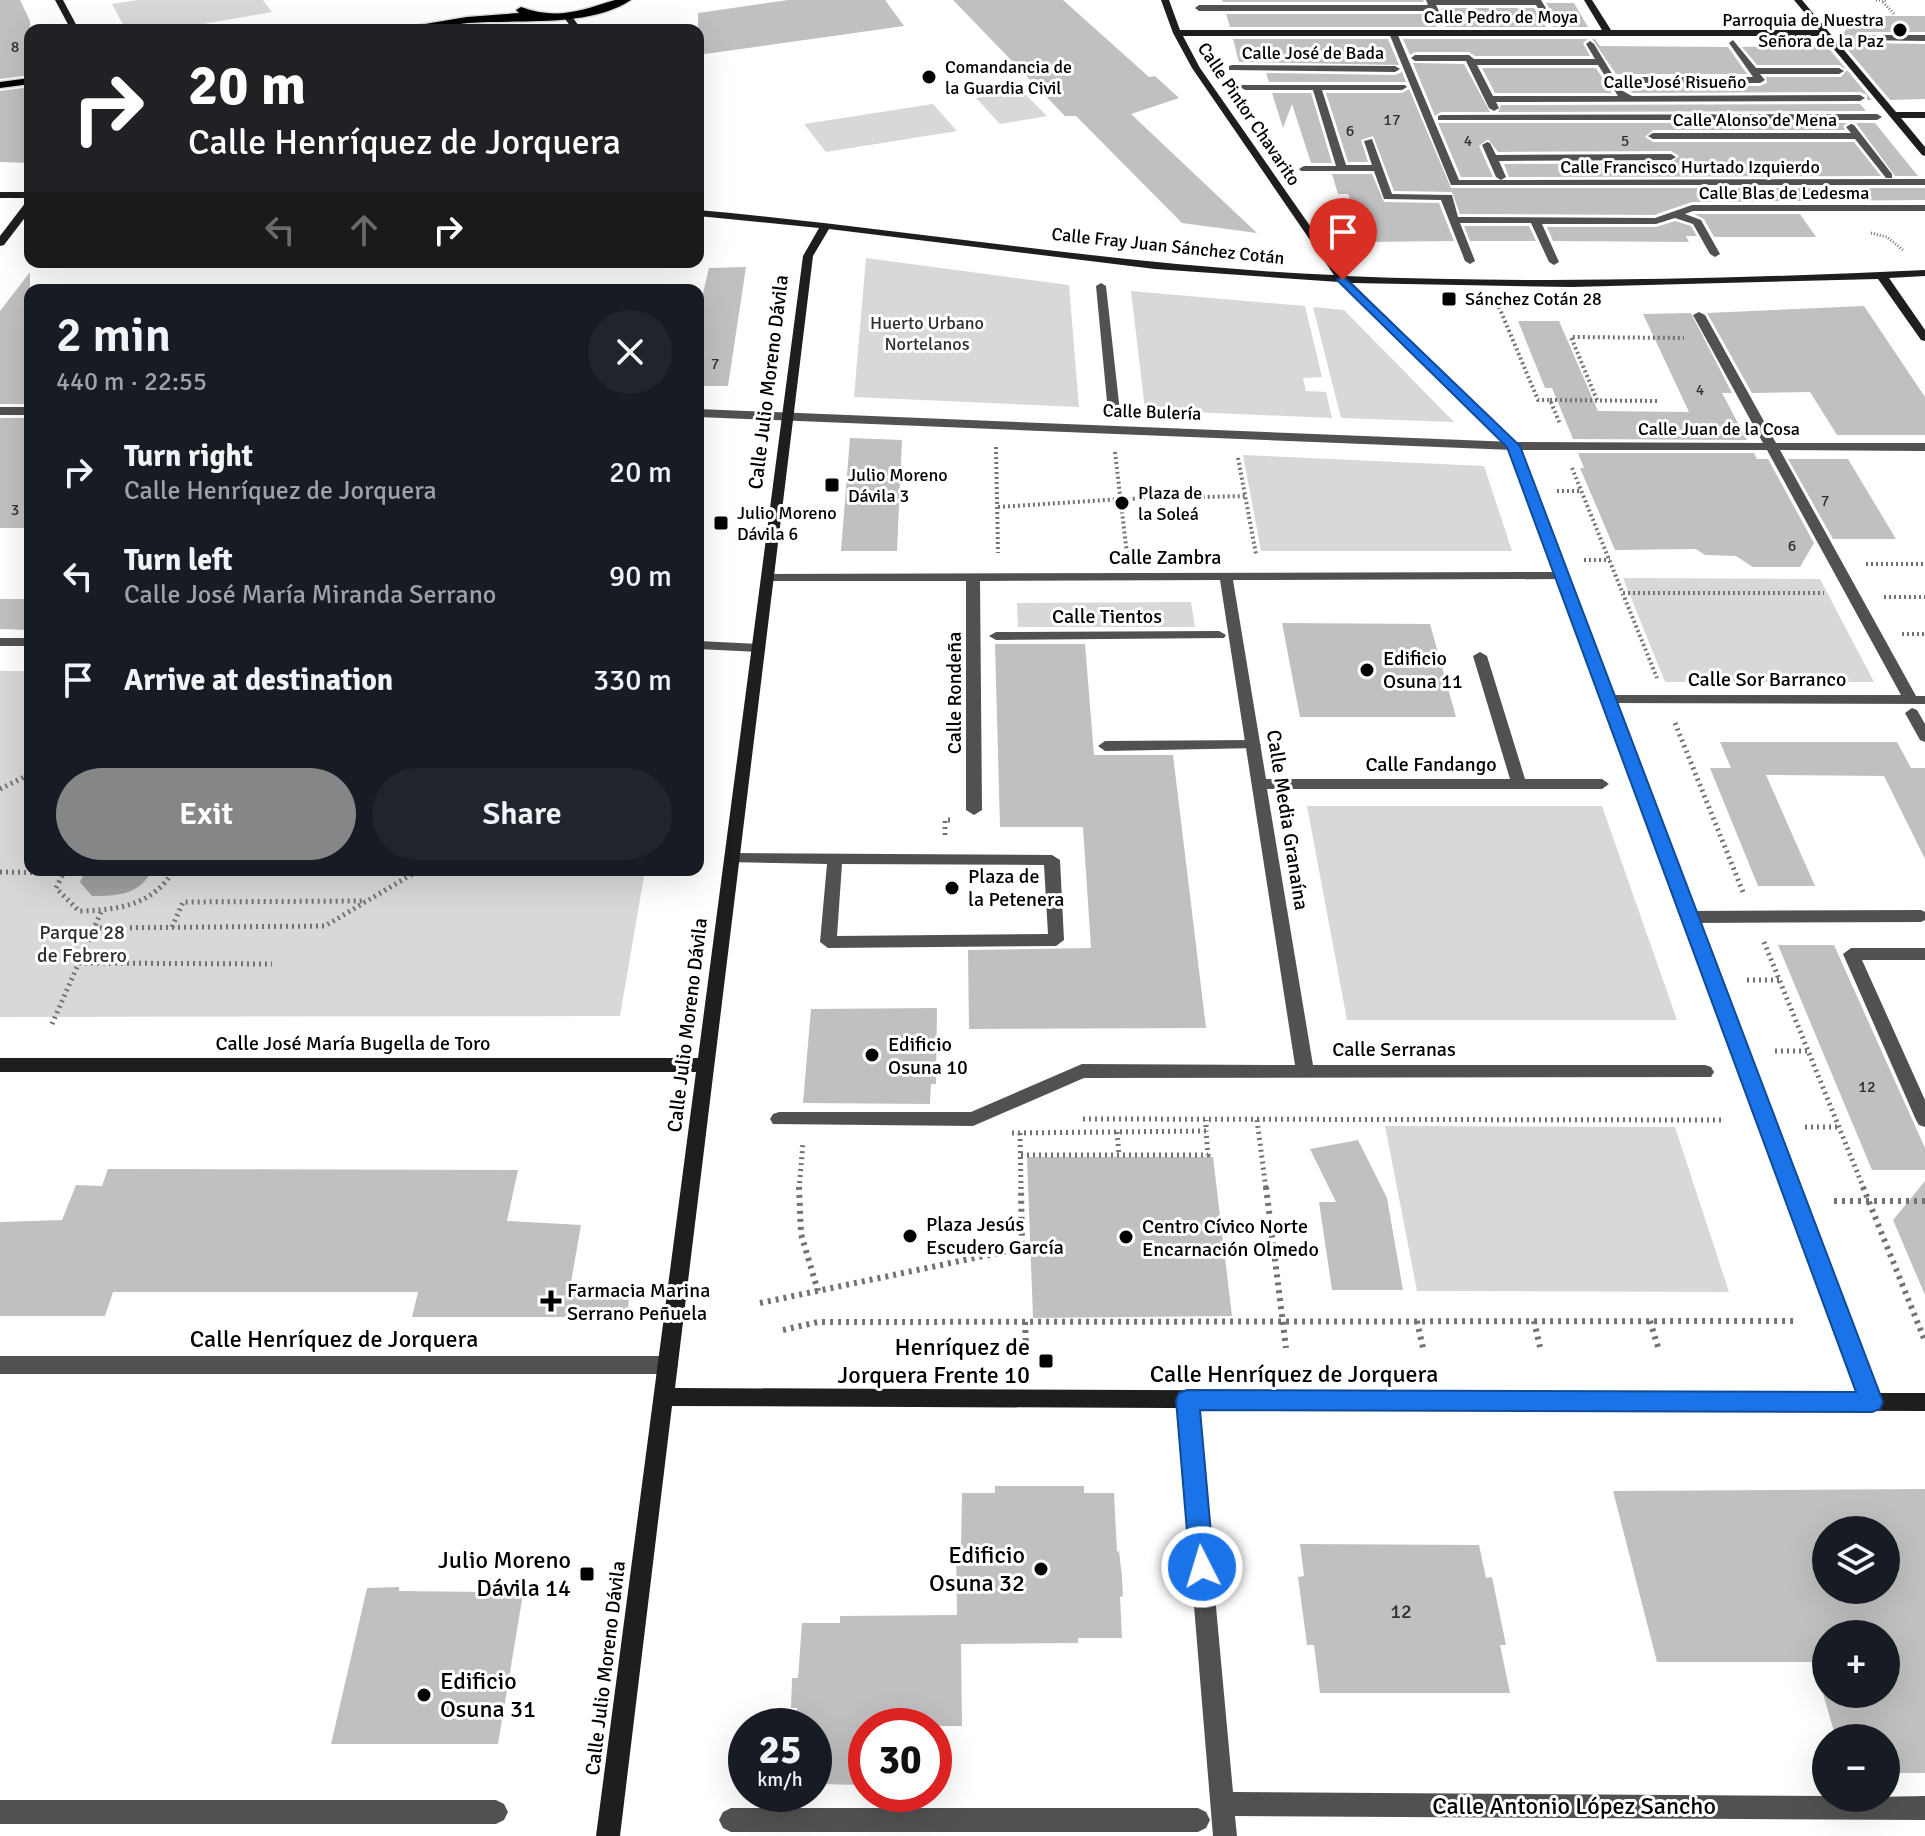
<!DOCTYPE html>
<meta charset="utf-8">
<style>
body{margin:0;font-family:Signika,sans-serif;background:#20242c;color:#f1f3f6;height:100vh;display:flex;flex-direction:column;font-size:30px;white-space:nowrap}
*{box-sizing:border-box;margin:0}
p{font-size:26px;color:#9ea1a6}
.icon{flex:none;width:44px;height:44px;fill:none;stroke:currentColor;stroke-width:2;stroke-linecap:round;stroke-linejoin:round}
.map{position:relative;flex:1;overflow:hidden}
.drawer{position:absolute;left:24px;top:284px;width:680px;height:592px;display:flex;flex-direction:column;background:#171b24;border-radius:16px;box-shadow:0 8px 32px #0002}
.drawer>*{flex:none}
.top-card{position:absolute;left:24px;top:24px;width:680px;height:244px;border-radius:16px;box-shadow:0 8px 32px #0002;background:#202124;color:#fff;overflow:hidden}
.fabs{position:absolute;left:1812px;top:1516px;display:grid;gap:16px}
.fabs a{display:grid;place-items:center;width:88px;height:88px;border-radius:50%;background:#171b24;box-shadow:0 8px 32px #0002;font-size:40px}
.speed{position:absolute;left:728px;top:1708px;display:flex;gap:16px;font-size:40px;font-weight:700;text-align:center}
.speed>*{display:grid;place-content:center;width:104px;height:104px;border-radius:50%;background:#171b24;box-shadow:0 8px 32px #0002;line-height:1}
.speed small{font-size:20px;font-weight:400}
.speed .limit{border:12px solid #d22;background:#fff;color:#111}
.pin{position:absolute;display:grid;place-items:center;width:68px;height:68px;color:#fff;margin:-82px -34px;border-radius:50% 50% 50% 0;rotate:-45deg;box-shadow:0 0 8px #0007}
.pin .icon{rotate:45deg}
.me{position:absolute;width:88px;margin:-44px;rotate:355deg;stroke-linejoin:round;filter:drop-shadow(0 0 6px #0008)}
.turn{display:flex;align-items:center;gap:28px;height:168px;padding:0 32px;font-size:36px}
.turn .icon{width:104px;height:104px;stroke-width:2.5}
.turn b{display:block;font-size:56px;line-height:68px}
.lanes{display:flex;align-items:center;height:76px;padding:0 32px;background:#0003;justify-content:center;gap:40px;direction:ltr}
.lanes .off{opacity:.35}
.round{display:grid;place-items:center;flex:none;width:84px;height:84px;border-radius:42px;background:#20242c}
.head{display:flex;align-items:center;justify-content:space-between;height:136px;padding:0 32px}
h1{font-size:48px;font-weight:600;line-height:60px}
.primary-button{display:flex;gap:16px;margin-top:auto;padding:16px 32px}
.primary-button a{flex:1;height:92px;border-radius:48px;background:#858687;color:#fff;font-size:32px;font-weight:600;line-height:92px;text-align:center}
.primary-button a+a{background:#20242c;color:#f1f3f6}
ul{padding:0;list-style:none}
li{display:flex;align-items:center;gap:24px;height:104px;padding:0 32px}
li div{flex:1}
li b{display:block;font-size:30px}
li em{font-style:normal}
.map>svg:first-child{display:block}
.green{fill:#d8d8d8}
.water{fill:#9f9f9f}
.building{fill:#c0c0c0;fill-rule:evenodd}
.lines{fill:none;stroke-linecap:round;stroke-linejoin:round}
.primary-casing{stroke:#dbdbdb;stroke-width:3}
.path-far3{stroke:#737373;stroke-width:3;stroke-dasharray:1 2;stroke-linecap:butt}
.path-far2{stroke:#737373;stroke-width:4;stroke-dasharray:2 3;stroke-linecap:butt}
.path-far1{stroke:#737373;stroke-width:5;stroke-dasharray:2 4;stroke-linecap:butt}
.path{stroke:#737373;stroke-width:6;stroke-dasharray:3 5;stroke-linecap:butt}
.lane{fill:#515151;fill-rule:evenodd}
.street{fill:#515151;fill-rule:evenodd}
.secondary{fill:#1e1e1e;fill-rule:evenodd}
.primary{fill:#000;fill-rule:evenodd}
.route{fill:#1a73e8;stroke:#114b97;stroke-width:2}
.poi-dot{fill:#000;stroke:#fff;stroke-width:3}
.labels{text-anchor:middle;stroke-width:6;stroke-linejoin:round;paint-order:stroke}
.number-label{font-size:16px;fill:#303030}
.far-street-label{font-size:18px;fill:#000;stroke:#fff}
.far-poi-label{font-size:18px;fill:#000;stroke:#fff;text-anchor:start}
.far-park-label{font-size:18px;fill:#2f2f2f;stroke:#fff}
.street-label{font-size:20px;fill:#000;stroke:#fff}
.poi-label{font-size:20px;fill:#000;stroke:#fff;text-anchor:start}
.park-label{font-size:20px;fill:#2f2f2f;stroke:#fff}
.near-number-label{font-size:20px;fill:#303030}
.near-street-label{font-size:24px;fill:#000;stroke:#fff}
.near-poi-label{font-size:24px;fill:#000;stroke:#fff;text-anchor:end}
</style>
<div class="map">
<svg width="1925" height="1836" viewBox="0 0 1925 1836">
<rect width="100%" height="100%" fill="#fff"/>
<path class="green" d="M138,0H263L272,12L169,30H126L112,4Z
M1022,91L1047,116L1000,124L976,98Z
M933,104L957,131L826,152L804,124Z
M866,258L1069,285L1079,407L854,397Z
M1131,291L1305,306L1322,377L1303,378L1306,391L1326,392L1332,418L1145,410Z
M1313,307L1344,310L1454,422L1341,418Z
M1243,455L1484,466L1512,551H1261Z
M1623,578L1820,579L1874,682H1665Z
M1191,602L1195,627H1018L1017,603Z
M0,671H30V870H645L620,1016L0,1017Z
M1307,806H1602L1677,1020H1347Z
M1385,1126L1675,1127L1729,1292L1417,1291Z"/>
<path class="water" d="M86,870H152C140,895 117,896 92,896L80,882Z"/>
<path class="building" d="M0,0H20L30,21V75L0,79Z
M788,0H885L904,26L698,55V13Z
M953,0H1063L1149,77L1155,76L1179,98L1131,114L1257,233L1182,223L1076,116H1065Z
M1222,0H1423L1424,2H1223Z
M1546,3H1574L1588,27H1552L1558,21Z
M1441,8H1534L1546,27H1445L1448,22Z
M1226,14H1429L1437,27H1230Z
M1874,16H1925V32H1862L1855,37L1859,43L1925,44V99L1890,100L1838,38L1858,18Z
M1233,39H1388L1399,65L1239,62Z
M1403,39H1588L1583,43L1590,56H1475L1469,52H1415L1410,55Z
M1592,39H1595L1600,46L1728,47L1747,74H1616Z
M1826,45L1872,100H1867V95L1860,92L1633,93L1623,86H1760L1767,83L1766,77H1841L1847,70L1839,65H1757L1742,47Z
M1413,63L1464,64L1490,112H1441L1435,116Z
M1482,68H1596L1612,93H1495Z
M1402,72L1406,82H1269L1266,73L1395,75Z
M30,87V163L0,162V91Z
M1409,89L1451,188H1925V200L1692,202L1654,215L1460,214L1452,192L1394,191L1373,136L1361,140L1368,162H1348L1326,93H1402Z
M1272,93H1311L1332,163H1311L1292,104L1283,128Z
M1860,104L1866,111L1498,112L1501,105Z
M1438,123H1847L1843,126L1845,130H1653L1645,137L1653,142H1854L1881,176L1509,177L1504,164L1671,163L1679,156L1671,151L1498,152L1488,139L1479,146L1493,177H1461Z
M1856,123H1875L1918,176H1895Z
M1332,174H1372L1384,202L1439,203L1454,241L1365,242L1348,194H1338Z
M1694,214H1800L1816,237H1714L1704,219Z
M1675,221L1691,226L1697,236H1686L1689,242L1553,241L1547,227H1656Z
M1464,226H1529L1536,241H1470Z
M746,267L728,386H698V314L709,268Z
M30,272V404H0V311Z
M1864,306L1925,397V435H1837L1810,392L1752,393L1707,313Z
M1691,313L1732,393H1722L1747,440L1573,439L1552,388H1545L1518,321H1559L1598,411L1689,412L1643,314Z
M0,418H30V528H0Z
M850,438L902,440L897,551H841Z
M1578,453H1754L1757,459H1768L1814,543L1800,567H1753L1736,556L1705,555L1696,549L1615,550L1580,468H1584Z
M1788,459H1848L1896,539H1833Z
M0,599H30V630L0,629Z
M1282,623L1430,624L1456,717H1300Z
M995,644H1085L1094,755H1173L1206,1028L969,1029L968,950L1091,948L1083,827H1000Z
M1720,742H1897L1911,768H1925V859L1884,776L1766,775L1815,886H1758L1710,768H1731Z
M1778,945H1834L1925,1148V1170H1872Z
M937,1008L936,1084H931L930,1104L803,1103L811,1009Z
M1358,1140L1387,1198L1403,1290H1332L1319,1202H1336L1310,1149Z
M1027,1157H1213L1232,1316L1033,1318Z
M108,1169L518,1170L507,1221L581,1225L570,1288H629L628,1317H412L418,1292H113L105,1316H0V1222L62,1220L76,1185L102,1186Z
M1925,1181V1295L1893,1220Z
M995,1486H1084V1493H1114L1117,1552L1119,1551L1122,1577L1123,1596L1120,1597L1122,1638H1078V1643L961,1644L962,1726H866V1785L814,1784V1726H796L797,1708H791L792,1678H798L802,1623H840V1616L957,1615L956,1547H961L962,1493H995Z
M1925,1489V1773H1886V1738H1836L1823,1694H1886V1634H1826V1662H1657L1613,1491ZM1826,1530H1886V1590H1826Z
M1300,1544L1479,1545L1486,1578L1492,1577L1506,1645H1500L1510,1693H1320L1314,1645H1307L1298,1577L1304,1576Z
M399,1587V1591L488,1592L489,1588H524L498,1744H331L367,1588Z"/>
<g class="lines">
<defs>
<path id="primary" d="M615,0H631C589,28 517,19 468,23C441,26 416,30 389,30L467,17L519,13L516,10L521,7C557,20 579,11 615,0Z
M30,78V84L0,88V82Z"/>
</defs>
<use href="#primary" class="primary-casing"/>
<path class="path-far3" d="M1876,0H1886
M1883,2L1895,15
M1871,233L1887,237L1903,250"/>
<path class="path-far2" d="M1499,307L1538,400H1550L1560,424
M1550,400L1660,401
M1597,400L1571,337L1684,338
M996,447L998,553
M1115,452L1127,554
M1238,458L1256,554
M1572,468L1657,678
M1557,491H1581
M998,507L1121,499L1245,496
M1584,560H1610
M1866,564H1925
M1623,593H1824
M1884,597H1925
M1902,634H1925"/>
<path class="path-far1" d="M1675,723L1743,892
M0,789L30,774
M945,835V820H952
M65,870L56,888L79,911C118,910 152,906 174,870
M174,871L312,870
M0,872L64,873
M172,927L183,902L366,901
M94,928L325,926L419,870
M1764,942L1864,1189
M79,963L272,964
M1747,980H1779
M52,1024L102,910
M1775,1051H1808
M1083,1119L1722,1120
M1257,1120L1266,1189
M1805,1127H1839
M1117,1132L1119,1155
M1012,1133L1206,1131V1120
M1020,1133L1021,1189
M1021,1155H1208L1206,1131
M799,1189L803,1143"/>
<path class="path" d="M799,1187L801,1234L818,1291
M1266,1187L1286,1348
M1863,1187L1925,1341
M1834,1201H1925
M760,1303L1022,1248L1021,1187
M1417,1321L1423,1348
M1534,1321L1540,1347
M1650,1321L1658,1347
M1025,1322L1026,1349
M783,1330L818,1322L1794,1321"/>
<path class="lane" d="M1254,740L1261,745L1259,748L1105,751L1098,746L1105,741Z"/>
<path class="street" d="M1426,0H1541L1555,23L1548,25L1536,5H1436L1445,23L1441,26L1437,23L1431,11H1199L1195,8L1199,5H1428Z
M1393,30L1397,33L1459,180H1501L1496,177L1482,145L1487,142L1490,143L1496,155L1671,154L1676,157L1671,160L1499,161L1506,177L1501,180L1925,179V185H1451L1389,33Z
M1862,35H1925V41L1859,40L1858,38Z
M1733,40L1756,68H1839L1844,71L1839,74H1760L1765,80L1760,83H1617L1623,91L1632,96L1860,95L1865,98L1860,101L1496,102L1499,108L1494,111L1489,108L1466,61H1415L1411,58L1415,55H1469L1474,59H1595L1586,44L1590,41L1594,44L1614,77H1753L1729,43ZM1477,65H1598L1618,96H1493Z
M1232,65L1395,66L1400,69L1395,72L1229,70V66Z
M1242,85H1405L1407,87L1402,90H1322L1346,165H1372L1364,141L1372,139L1392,194L1452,195L1458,217L1655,218L1692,205H1925V211H1693L1685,214L1701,220L1720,254L1715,257L1710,254L1693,224L1675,218L1656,224H1542L1559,262L1554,265L1549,262L1531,223H1460L1475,261L1470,264L1465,261L1441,200L1384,199L1374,171H1301L1299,169L1304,166H1336L1313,90H1245L1240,87Z
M1441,115L1877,114L1882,117L1877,120H1438V116Z
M1851,124L1854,125L1892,174V178H1886L1855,139H1653L1648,136L1653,133H1851L1846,127Z
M1101,283L1106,286L1120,412L1114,416L1108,412L1096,286Z
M1699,312L1705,315L1776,443H1925V451L1780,450L1916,696H1925V704L1608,703L1601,699L1608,695H1901L1767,450H1513L698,417V409L1513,442L1763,443L1693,315Z
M0,407H30V415H0Z
M1562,572L1567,573V579L1233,580L1266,779H1510L1473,656L1480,652L1487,656L1525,779H1602L1609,784L1602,789H1267L1313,1065H1705L1711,1067L1714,1072L1711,1077L1084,1078L973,1126L773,1124L770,1119L773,1114L779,1112H971L1082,1064L1295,1065L1220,580L980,581L982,810L974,815L966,810V581H768L763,580V574Z
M1219,631L1226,635L1224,638L996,640L989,636L996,632Z
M0,638H30V646H0Z
M698,641L759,644L766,648L759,652L698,649Z
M1912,708L1917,710L1925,724V742L1920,740L1905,713Z
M732,853L1052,855L1060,860L1064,940L1056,946L828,948L820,942L827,864L727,862L724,858ZM842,864L1044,865L1048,934L837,936Z
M1921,910L1925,912V920L1921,922L1690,923L1682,917L1690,911Z
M1851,948H1925V960H1862L1925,1100V1127L1919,1125L1916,1120L1843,954Z
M0,1356H668L675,1359L678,1365L675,1371L668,1374H0Z
M1187,1391L1194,1394L1197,1400L1233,1792L1826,1796V1798L1925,1796V1820L1235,1816L1237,1836H1213L1177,1400L1180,1394Z
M0,1800H496L504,1804L508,1812L504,1820L496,1824H0Z
M731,1808H1198L1206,1812L1210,1820L1206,1828L1198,1832H731L723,1828L719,1820L723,1812Z"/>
<path class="secondary" d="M55,0H63L79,30H71Z
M1161,0H1169L1180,30H1602L1584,0H1592L1611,30H1819L1794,0H1802L1896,112H1925V118H1901L1925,147V156L1922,155L1823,36H1183L1200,68L1345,276C1539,284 1732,279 1925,270V276L1889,278L1925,330V341L1921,340L1878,279L1572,287L1352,283L1519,446L1879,1393H1925V1411L672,1406L620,1836H596L696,1072H0V1058H698L803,256L819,228L698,216V210C910,229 1121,266 1334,275L1192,68L1173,33ZM829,229L1155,269L1339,282L1507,447L1859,1393L675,1388L813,256Z
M564,14H570L582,30H573L563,16Z
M0,192H30V198H0Z
M30,201V211L4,245L0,246V236L26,202Z"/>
<use href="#primary" class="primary"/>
</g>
<path class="route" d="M1343,276L1520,446L1883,1402L1880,1409L1872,1412L1200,1410L1214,1567L1211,1575L1202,1578L1193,1575L1190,1567L1176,1400L1179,1393L1187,1390L1856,1392L1507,447L1339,282L1337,280Z"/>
<g class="poi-dot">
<circle cx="1900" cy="30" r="8"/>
<circle cx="929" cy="77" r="8"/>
<rect x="1441" y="291" width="16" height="16" rx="4"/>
<rect x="824" y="477" width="16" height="16" rx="4"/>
<circle cx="1122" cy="503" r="8"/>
<rect x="713" y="515" width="16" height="16" rx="4"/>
<circle cx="1367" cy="670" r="8"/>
<circle cx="952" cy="888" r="8"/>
<circle cx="872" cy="1055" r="8"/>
<circle cx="910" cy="1236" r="8"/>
<circle cx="1126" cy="1237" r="8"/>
<path d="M547 1289h8v8h8v8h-8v8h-8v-8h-8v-8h8z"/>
<rect x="1038" y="1353" width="16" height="16" rx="4"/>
<circle cx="1041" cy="1569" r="8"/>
<rect x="579" y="1566" width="16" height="16" rx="4"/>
<circle cx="424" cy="1695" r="8"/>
</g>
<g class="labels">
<g class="number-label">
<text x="15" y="52">8</text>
<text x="1392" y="125">17</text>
<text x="1350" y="136">6</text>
<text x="1468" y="146">4</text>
<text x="1625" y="146">5</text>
<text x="715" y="369">7</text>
<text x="1700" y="395">4</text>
<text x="1825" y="506">7</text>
<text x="15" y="515">3</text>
<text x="1792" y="551">6</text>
<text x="1867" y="1092">12</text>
</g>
<g class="far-street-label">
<text x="1501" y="23">Calle Pedro de Moya</text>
<text x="1313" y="59">Calle José de Bada</text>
<text x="1675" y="88">Calle José Risueño</text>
<text transform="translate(1249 114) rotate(56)" y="6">Calle Pintor Chavarito</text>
<text x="1755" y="126">Calle Alonso de Mena</text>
<text x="1690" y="173">Calle Francisco Hurtado Izquierdo</text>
<text x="1784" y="199">Calle Blas de Ledesma</text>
<text transform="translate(1168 246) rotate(6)" y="6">Calle Fray Juan Sánchez Cotán</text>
<text transform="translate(1152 412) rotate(2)" y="6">Calle Bulería</text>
<text x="1719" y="435">Calle Juan de la Cosa</text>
</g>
<g class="far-poi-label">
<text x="1884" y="26" text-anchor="end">Parroquia de Nuestra<tspan x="1884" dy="21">Señora de la Paz</tspan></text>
<text x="945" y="73">Comandancia de<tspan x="945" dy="21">la Guardia Civil</tspan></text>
<text x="1465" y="305">Sánchez Cotán 28</text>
<text x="848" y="481">Julio Moreno<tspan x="848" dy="21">Dávila 3</tspan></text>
<text x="1138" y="499">Plaza de<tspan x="1138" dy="21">la Soleá</tspan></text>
<text x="737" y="519">Julio Moreno<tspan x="737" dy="21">Dávila 6</tspan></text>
</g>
<g class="far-park-label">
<text x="927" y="329">Huerto Urbano<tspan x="927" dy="21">Nortelanos</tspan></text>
</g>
<g class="street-label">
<text transform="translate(768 382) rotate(-83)" y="7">Calle Julio Moreno Dávila</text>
<text x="1165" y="564">Calle Zambra</text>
<text x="1107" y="623">Calle Tientos</text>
<text x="1767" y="686">Calle Sor Barranco</text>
<text transform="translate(954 693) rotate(-90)" y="7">Calle Rondeña</text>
<text x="1431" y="771">Calle Fandango</text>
<text transform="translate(1288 820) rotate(81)" y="7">Calle Media Granaína</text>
<text transform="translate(687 1025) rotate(-83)" y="7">Calle Julio Moreno Dávila</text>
<text x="353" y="1050">Calle José María Bugella de Toro</text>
<text x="1394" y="1056">Calle Serranas</text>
<text transform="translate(605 1668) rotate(-83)" y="7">Calle Julio Moreno Dávila</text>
</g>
<g class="poi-label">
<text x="1383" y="665">Edificio<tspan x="1383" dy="23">Osuna 11</tspan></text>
<text x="968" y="883">Plaza de<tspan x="968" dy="23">la Petenera</tspan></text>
<text x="888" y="1051">Edificio<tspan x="888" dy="23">Osuna 10</tspan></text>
<text x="926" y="1231">Plaza Jesús<tspan x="926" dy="23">Escudero García</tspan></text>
<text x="1142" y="1233">Centro Cívico Norte<tspan x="1142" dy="23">Encarnación Olmedo</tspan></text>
<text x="567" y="1297">Farmacia Marina<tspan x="567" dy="23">Serrano Peñuela</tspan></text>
</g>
<g class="park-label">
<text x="82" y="939">Parque 28<tspan x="82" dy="23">de Febrero</tspan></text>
</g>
<g class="near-number-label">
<text x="1401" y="1618">12</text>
</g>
<g class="near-street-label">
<text x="334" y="1347">Calle Henríquez de Jorquera</text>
<text x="1294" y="1382">Calle Henríquez de Jorquera</text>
<text x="1574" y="1814">Calle Antonio López Sancho</text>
</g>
<g class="near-poi-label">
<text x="1030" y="1355">Henríquez de<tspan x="1030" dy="28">Jorquera Frente 10</tspan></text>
<text x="1025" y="1563">Edificio<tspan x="1025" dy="28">Osuna 32</tspan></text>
<text x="571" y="1568">Julio Moreno<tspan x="571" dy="28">Dávila 14</tspan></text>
<text x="440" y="1689" text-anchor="start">Edificio<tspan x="440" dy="28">Osuna 31</tspan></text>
</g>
</g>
</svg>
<div class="fabs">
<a><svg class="icon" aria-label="layers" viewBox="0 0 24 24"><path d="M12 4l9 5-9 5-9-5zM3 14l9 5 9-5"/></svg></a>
<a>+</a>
<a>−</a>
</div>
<div class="speed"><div>25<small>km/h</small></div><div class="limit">30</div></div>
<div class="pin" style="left:1343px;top:280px;background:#d93025"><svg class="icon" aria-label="arrive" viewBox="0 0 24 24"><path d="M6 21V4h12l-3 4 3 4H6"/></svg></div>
<svg class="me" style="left:1202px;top:1567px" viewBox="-20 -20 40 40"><circle r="17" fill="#1a73e8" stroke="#fff" stroke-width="3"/><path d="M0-11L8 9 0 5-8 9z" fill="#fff"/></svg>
<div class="top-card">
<div class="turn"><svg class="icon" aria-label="right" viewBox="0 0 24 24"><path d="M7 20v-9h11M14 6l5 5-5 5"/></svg><div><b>20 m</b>Calle Henríquez de Jorquera</div></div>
<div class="lanes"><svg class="icon off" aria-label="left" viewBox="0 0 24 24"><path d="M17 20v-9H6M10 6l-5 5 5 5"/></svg><svg class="icon off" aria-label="ahead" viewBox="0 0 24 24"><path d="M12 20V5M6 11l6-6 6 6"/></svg><svg class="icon" aria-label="right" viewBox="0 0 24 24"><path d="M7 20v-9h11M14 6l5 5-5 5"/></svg></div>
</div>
<section class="drawer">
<div class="head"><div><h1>2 min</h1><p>440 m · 22:55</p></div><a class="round"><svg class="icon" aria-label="close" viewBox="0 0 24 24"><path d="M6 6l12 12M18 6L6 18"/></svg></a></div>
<ul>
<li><svg class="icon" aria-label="right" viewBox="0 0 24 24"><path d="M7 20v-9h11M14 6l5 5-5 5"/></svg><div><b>Turn right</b><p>Calle Henríquez de Jorquera</p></div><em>20 m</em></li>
<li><svg class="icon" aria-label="left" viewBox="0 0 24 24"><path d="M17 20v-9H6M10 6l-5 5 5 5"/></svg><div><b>Turn left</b><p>Calle José María Miranda Serrano</p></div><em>90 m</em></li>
<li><svg class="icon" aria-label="arrive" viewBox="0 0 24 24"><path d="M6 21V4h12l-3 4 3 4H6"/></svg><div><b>Arrive at destination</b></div><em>330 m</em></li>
</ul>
<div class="primary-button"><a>Exit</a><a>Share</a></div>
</section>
</div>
